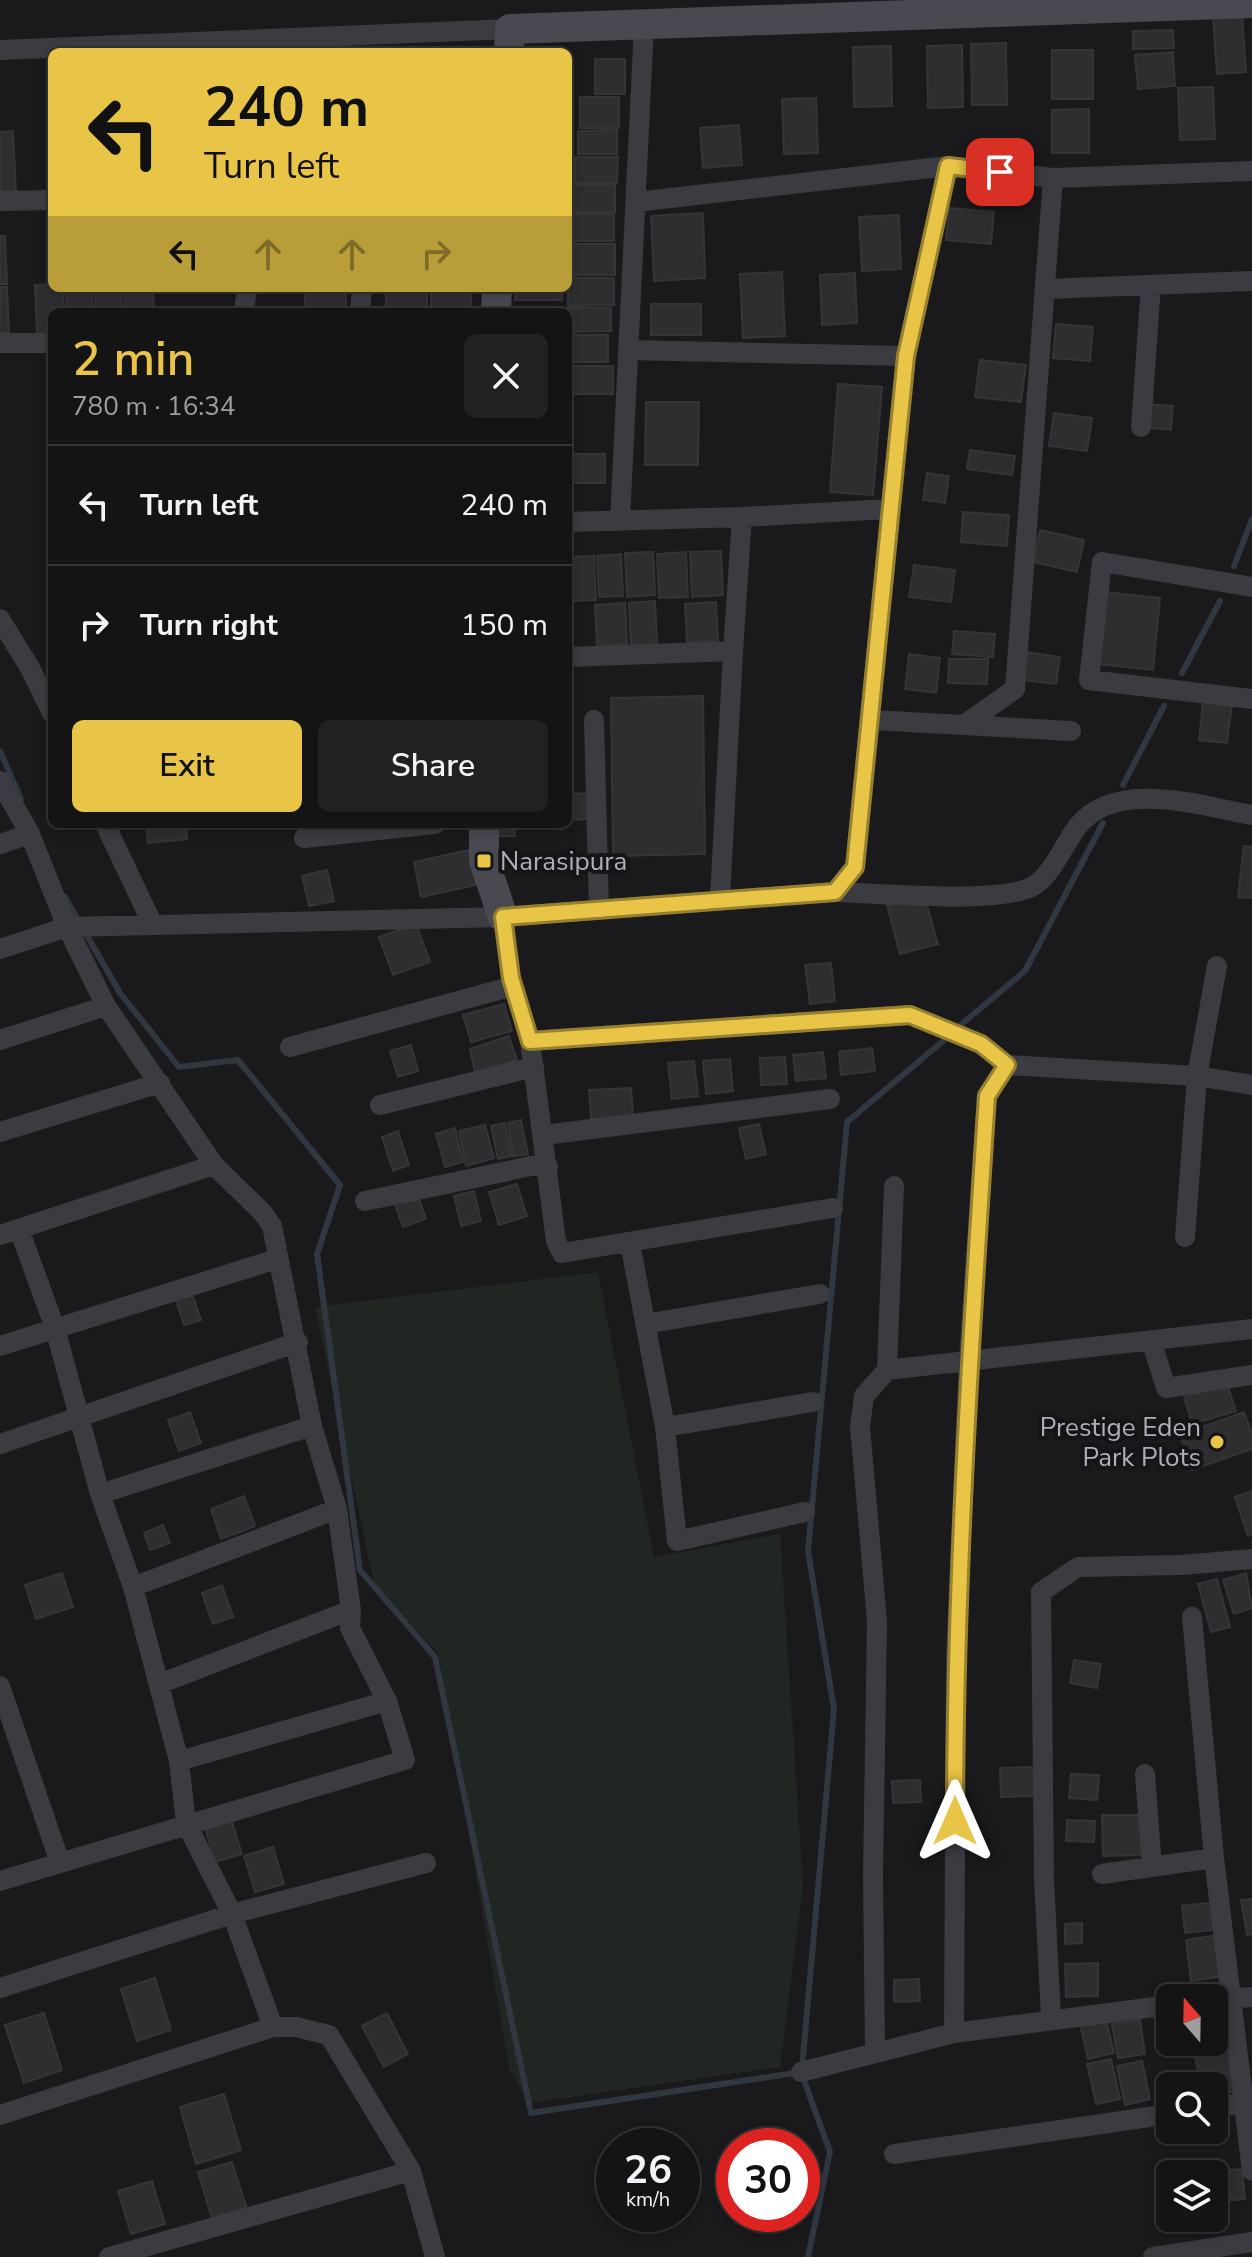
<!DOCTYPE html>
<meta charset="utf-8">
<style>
body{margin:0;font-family:"Nunito Sans",sans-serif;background:#212122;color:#f1f3f6;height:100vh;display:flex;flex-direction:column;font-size:30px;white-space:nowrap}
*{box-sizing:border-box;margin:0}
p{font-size:26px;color:#9d9ea0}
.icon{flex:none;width:44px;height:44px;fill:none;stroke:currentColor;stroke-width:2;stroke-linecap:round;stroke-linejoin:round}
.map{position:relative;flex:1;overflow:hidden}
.side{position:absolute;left:48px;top:308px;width:524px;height:520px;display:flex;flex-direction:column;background:#141415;border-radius:12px;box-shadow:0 4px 12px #0003,0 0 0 2px #333334}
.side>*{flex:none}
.banner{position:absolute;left:48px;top:48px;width:524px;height:244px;border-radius:12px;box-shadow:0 4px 12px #0003,0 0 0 2px #333334;background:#e8c546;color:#111;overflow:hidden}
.needle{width:52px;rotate:340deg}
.fabs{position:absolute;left:1156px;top:1984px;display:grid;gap:16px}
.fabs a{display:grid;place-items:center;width:72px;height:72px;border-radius:12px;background:#141415;box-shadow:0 4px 12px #0003,0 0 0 2px #333334;font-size:40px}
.speed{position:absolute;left:596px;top:2128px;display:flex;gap:16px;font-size:40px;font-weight:700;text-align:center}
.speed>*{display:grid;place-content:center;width:104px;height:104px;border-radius:50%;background:#141415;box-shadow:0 4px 12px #0003,0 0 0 2px #333334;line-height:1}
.speed small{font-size:20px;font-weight:400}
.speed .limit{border:12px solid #d22;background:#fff;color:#111}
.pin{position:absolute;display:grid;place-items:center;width:68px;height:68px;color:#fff;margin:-34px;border-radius:16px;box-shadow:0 4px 12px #0006}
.me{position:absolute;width:88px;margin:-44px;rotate:0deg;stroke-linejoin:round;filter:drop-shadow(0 0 6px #0008)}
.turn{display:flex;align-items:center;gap:28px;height:168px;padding:0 24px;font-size:36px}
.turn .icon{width:104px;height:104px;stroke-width:2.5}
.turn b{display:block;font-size:56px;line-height:68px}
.lanes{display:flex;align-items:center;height:76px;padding:0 24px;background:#0003;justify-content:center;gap:40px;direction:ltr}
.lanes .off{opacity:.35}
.round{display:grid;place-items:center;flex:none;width:84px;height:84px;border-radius:12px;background:#212122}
.overview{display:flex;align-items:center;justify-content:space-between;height:136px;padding:0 24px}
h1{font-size:48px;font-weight:600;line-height:60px;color:#e8c546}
.cta{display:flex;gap:16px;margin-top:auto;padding:16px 24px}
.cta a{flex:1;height:92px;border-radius:12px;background:#e8c546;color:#111;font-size:32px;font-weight:600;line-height:92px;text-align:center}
.cta a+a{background:#212122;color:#f1f3f6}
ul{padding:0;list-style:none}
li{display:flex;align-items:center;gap:24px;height:120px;padding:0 24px;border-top:2px solid #333334}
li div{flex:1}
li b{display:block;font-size:30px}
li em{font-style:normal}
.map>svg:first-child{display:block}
.green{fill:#202722}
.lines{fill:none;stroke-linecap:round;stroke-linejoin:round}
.stream{stroke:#303740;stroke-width:6}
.building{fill:#2e2d30;stroke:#353438;stroke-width:2}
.street{stroke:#3b3c41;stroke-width:20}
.secondary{stroke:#494a51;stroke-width:30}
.route-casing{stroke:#97802e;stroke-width:20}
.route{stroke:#e8c546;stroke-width:14}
.poi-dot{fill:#e8c546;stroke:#151517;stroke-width:3}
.labels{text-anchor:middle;stroke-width:8;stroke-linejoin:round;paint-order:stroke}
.poi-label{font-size:26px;fill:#adb0bb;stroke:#151517;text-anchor:start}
</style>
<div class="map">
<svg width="1252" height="2257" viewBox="0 0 1252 2257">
<rect width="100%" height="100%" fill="#1a1a1c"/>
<path class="green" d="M598,1272L654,1557L780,1534L803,1887L780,2067L528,2103L509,2068L438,1653L374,1583L315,1307Z"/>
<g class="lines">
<path class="stream" d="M1234,566L1252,519
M1182,673L1220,601
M0,751L21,799
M1123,785L1164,706
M65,897L79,922
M85,932L120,993L179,1067L238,1060L340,1185L317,1254L360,1570L435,1657L531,2113L801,2072L830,2152L808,2257
M957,1028L1025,971L1103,823
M802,2068L834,1709L808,1551L847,1122L949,1036"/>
</g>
<path class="building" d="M1242,15L1246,72L1217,74L1213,17Z
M1173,30L1174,48L1133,49V31Z
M1006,43L1007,105H972L971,44Z
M962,45L963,107L928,108L927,46Z
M891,46L892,106L854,107L853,47Z
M1052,50H1093V99H1052Z
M1173,52L1175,86L1138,89L1135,55Z
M595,59H625V94H595Z
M1213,87L1215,139L1180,140L1178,88Z
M580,97H619V128H580Z
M816,98L818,153L784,154L782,99Z
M1089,109V153H1052V110Z
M739,125L742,165L703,168L700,128Z
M617,130V154H578V131Z
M13,131L16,192L0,193V132Z
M575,157H618L617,183H575Z
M570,185H615V212H570Z
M949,208L994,212L991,244L946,240Z
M703,213L705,278L654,281L651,216Z
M569,214H614V241H569Z
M899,215L901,269L862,271L859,217Z
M0,236H5L7,284H0Z
M569,244H615V275H569Z
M782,272L785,336L743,338L740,274Z
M855,273L857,323L822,325L820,275Z
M568,278H614V305L568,306Z
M52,284V288H63L64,312H52V334L37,335L35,285Z
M0,287H7L9,333H0Z
M66,288H92L93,312H67Z
M95,288H121L122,312H96Z
M124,288H153L154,312H125Z
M305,288H346V312H305Z
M386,288H427V312H386Z
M431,288H471V312H431Z
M515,288H562V300H515Z
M651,304H701V335H651Z
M563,308H611V331L568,332V312H563Z
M1056,324L1093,327L1090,361L1053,358Z
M568,335H608V362H568Z
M980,360L1026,365L1021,402L975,397Z
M568,366H613V394H568Z
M838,384L882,387L873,495L830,492Z
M646,402H699L698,465H645Z
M1143,404L1173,406L1171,430L1141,427Z
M1054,413L1092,418L1087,451L1049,446Z
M970,450L1015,456L1012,475L967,469Z
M568,454H605V483H568Z
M927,473L949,476L945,503L923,500Z
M963,512L1009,515L1007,546L961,542Z
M1040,530L1084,540L1077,572L1033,562Z
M721,551L723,595L692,597L690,552Z
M653,552L655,595L627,597L625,553Z
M686,552L688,597L659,598L657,554Z
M621,554L623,596L599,597L597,556Z
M594,556L596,600L568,601V557Z
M914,565L955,570L951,602L909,597Z
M1105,592L1160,598L1153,670L1097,664Z
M655,601L657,645L631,646L629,603Z
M716,602L718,641L687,642L685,604Z
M625,603L627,644L597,646L595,605Z
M954,631L995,634L993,657L952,654Z
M1026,652L1060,657L1056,684L1022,680Z
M909,654L940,658L936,693L905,689Z
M949,659H988L987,684L948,683Z
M703,696L705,854L613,856L611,698Z
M1203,702L1232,705L1227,743L1199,740Z
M589,793L590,819L568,820V794Z
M146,824H186L187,839L148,843Z
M493,824H515V836H493Z
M1244,846L1252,847V898L1238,897Z
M469,850L476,885L421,897L414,862Z
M327,870L334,901L309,906L302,876Z
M924,895L938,944L900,954L887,905Z
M416,924L430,962L393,975L379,937Z
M831,963L835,1001L810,1004L805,965Z
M504,1004L512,1031L471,1042L463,1015Z
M509,1036L517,1060L475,1073L470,1049Z
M411,1045L418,1071L398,1077L390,1051Z
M872,1048L875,1071L841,1075L839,1052Z
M823,1052L826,1078L796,1081L793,1055Z
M785,1057L787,1084L761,1085L760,1058Z
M730,1059L733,1091L706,1094L703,1061Z
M694,1061L698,1096L672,1099L668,1063Z
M631,1088L633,1117L591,1119L589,1090Z
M521,1120L528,1154L514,1156L508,1123Z
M505,1123L512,1156L498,1159L491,1126Z
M759,1124L766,1154L746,1159L739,1128Z
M485,1125L494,1158L466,1166L459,1131Z
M455,1128L463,1162L445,1167L436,1134Z
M398,1131L409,1165L393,1171L382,1137Z
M517,1184L527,1216L499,1225L489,1192Z
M474,1191L481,1221L461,1226L454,1196Z
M418,1196L426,1219L403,1227L395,1204Z
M191,1291L201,1320L184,1325L175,1297Z
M1227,1384L1236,1411L1192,1424L1184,1397Z
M190,1412L201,1443L179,1451L168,1420Z
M1244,1412L1252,1434V1449L1192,1470L1180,1435Z
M1252,1491V1534L1248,1536L1235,1497Z
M244,1496L255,1526L221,1539L211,1509Z
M163,1525L170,1543L150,1550L144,1533Z
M62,1573L73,1607L36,1619L25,1585Z
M1246,1573L1252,1608L1234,1614L1223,1580Z
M1217,1579L1230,1627L1211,1632L1198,1584Z
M222,1585L233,1617L213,1624L202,1593Z
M1074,1660L1101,1664L1097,1688L1070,1683Z
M1036,1767V1796L1001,1797L1000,1768Z
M1071,1774L1099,1775L1097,1800L1069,1798Z
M920,1780L921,1802L893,1803L892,1781Z
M1102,1815H1140L1141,1855L1103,1856Z
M231,1819L242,1854L215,1862L205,1827Z
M1067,1820L1095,1821L1094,1842L1066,1841Z
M273,1847L284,1884L255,1892L244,1856Z
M1252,1899V1934L1247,1935L1241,1900Z
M1218,1902L1221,1929L1185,1933L1182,1906Z
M1082,1923V1943L1065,1944V1924Z
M1219,1935L1224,1976L1191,1981L1186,1940Z
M1098,1963V1996L1066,1997L1065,1964Z
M155,1978L171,2030L137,2041L121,1989Z
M919,1979L920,2001L894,2002V1980Z
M44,2013L62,2070L24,2083L5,2025Z
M387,2013L408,2054L384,2067L362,2026Z
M1106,2019L1114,2053L1088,2059L1080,2024Z
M1140,2020L1145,2054L1118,2058L1112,2024Z
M1176,2042H1203L1204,2048L1178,2052Z
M1229,2051L1237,2091L1214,2095V2086H1201L1195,2057Z
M1111,2059L1120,2099L1096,2104L1087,2064Z
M1142,2061L1150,2099L1125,2105L1117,2066Z
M224,2094L241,2150L196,2164L180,2107Z
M232,2162L248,2212L213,2222L198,2172Z
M1242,2169L1245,2199L1221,2201L1218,2171Z
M152,2181L165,2224L131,2234L118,2191Z"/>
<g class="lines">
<path class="street" d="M0,50L510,29
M0,201L52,200
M636,202L948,166L1053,178L1252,171
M1046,289L1252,281
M244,312L247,288
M360,312L362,288
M0,343H52
M628,350L906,356
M1141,427L1151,285
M620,521L644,25
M568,522L742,517
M1252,587L1102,562L1089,680L1252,699
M0,619L30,668L52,713
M733,651L742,517L889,509
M568,657L733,651L720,899
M594,720L599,909
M871,720L964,725L1015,689L1053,178
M964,725L1071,731
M0,781L30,834L67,927L106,1006L214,1165L263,1213L272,1226L312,1426L337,1509L351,1610L159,1684
M105,824L153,925
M304,838L435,824
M0,844L30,834
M835,892C877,893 1004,905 1035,885C1053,873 1064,844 1078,826C1116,778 1201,806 1252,815
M0,949L67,927L503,917
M0,1040L106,1006
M530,1041L910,1015L981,1044L1007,1065
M290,1047L513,986
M380,1105L534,1067
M0,1132L160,1083
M544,1135L830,1099
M894,1186L887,1370L1252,1329
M365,1201L531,1166H548
M833,1208L562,1253L556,1241L530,1041L511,978L503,917L835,892L855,867L906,356L948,166
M19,1229L55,1328L100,1494L133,1587L179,1761L186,1823L232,1914L273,2027H296L329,2035L411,2171L435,2257
M0,1235L214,1165
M1185,1237L1197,1076L1217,966
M630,1243L665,1427L677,1541L805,1512
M645,1324L820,1294
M1151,1340L1166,1388L1252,1375
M0,1346L277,1259
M665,1427L813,1402
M0,1444L298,1342
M100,1494L312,1426
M133,1587L337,1509
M1192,1617L1214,1858L1252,2171
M0,1686L60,1863
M179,1761L387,1701
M1145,1774L1152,1867
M1102,1874L1214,1858
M0,1881L405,1760L387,1701L350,1628L351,1610
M0,1988L232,1914L426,1863
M1214,2000L1252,1997
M1051,2018L1044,1879L1041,1592L1078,1567L1181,1565L1252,1559
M954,2033L956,1657L969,1359L987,1096L1007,1065L1197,1076L1252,1085
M875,2053L873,1874L877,1621L860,1427L864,1396L887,1370
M801,2072L954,2033L1170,2005
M1214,2107L1252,2102
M0,2115L273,2027
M894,2154L1170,2114
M109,2257L411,2171
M1153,2257L1252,2242"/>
<path class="secondary" d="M509,52L510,29L1252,3
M496,312L497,288
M484,824V861L503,917"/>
</g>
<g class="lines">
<defs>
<path id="route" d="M955,1821C955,1579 971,1338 987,1096L1007,1065L981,1044L910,1015L530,1041L511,978L503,917L835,892L855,867L906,356L948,166L1000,172"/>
</defs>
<use href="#route" class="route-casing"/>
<use href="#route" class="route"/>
</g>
<g class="poi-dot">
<rect x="476" y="853" width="16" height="16" rx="4"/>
<circle cx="1217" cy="1442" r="8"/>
</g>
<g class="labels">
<g class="poi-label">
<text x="500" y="870">Narasipura</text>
<text x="1201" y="1436" text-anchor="end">Prestige Eden<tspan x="1201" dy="30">Park Plots</tspan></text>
</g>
</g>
</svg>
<div class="fabs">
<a><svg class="needle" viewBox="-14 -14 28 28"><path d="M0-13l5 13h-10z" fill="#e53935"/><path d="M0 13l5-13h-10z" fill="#9d9ea0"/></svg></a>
<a><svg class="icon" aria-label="search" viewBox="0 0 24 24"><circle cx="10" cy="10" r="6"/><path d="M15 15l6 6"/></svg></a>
<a><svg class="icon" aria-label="layers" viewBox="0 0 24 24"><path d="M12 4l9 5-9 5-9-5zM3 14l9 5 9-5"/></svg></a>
</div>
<div class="speed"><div>26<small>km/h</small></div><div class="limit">30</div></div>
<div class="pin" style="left:1000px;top:172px;background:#d93025"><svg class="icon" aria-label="arrive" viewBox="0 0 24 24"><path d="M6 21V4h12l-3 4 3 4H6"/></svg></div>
<svg class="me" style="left:955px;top:1821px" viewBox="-20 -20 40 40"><path d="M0-17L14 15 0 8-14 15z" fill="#e8c546" stroke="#fff" stroke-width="4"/></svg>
<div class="banner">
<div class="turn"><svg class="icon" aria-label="left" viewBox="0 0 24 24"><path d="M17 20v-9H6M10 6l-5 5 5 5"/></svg><div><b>240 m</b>Turn left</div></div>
<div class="lanes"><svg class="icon" aria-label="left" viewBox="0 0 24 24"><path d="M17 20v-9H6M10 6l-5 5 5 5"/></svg><svg class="icon off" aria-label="ahead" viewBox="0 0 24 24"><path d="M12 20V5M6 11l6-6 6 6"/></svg><svg class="icon off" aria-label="ahead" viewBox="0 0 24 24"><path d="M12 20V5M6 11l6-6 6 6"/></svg><svg class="icon off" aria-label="right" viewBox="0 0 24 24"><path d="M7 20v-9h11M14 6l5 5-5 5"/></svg></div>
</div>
<section class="side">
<div class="overview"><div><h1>2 min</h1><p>780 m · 16:34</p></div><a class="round"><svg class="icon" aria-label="close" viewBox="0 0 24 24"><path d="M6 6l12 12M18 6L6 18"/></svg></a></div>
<ul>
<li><svg class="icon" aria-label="left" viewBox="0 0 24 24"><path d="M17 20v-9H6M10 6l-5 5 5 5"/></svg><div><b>Turn left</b></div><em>240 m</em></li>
<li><svg class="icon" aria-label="right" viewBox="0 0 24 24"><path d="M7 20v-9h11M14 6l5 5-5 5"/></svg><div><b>Turn right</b></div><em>150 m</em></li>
</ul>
<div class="cta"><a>Exit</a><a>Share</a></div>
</section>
</div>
